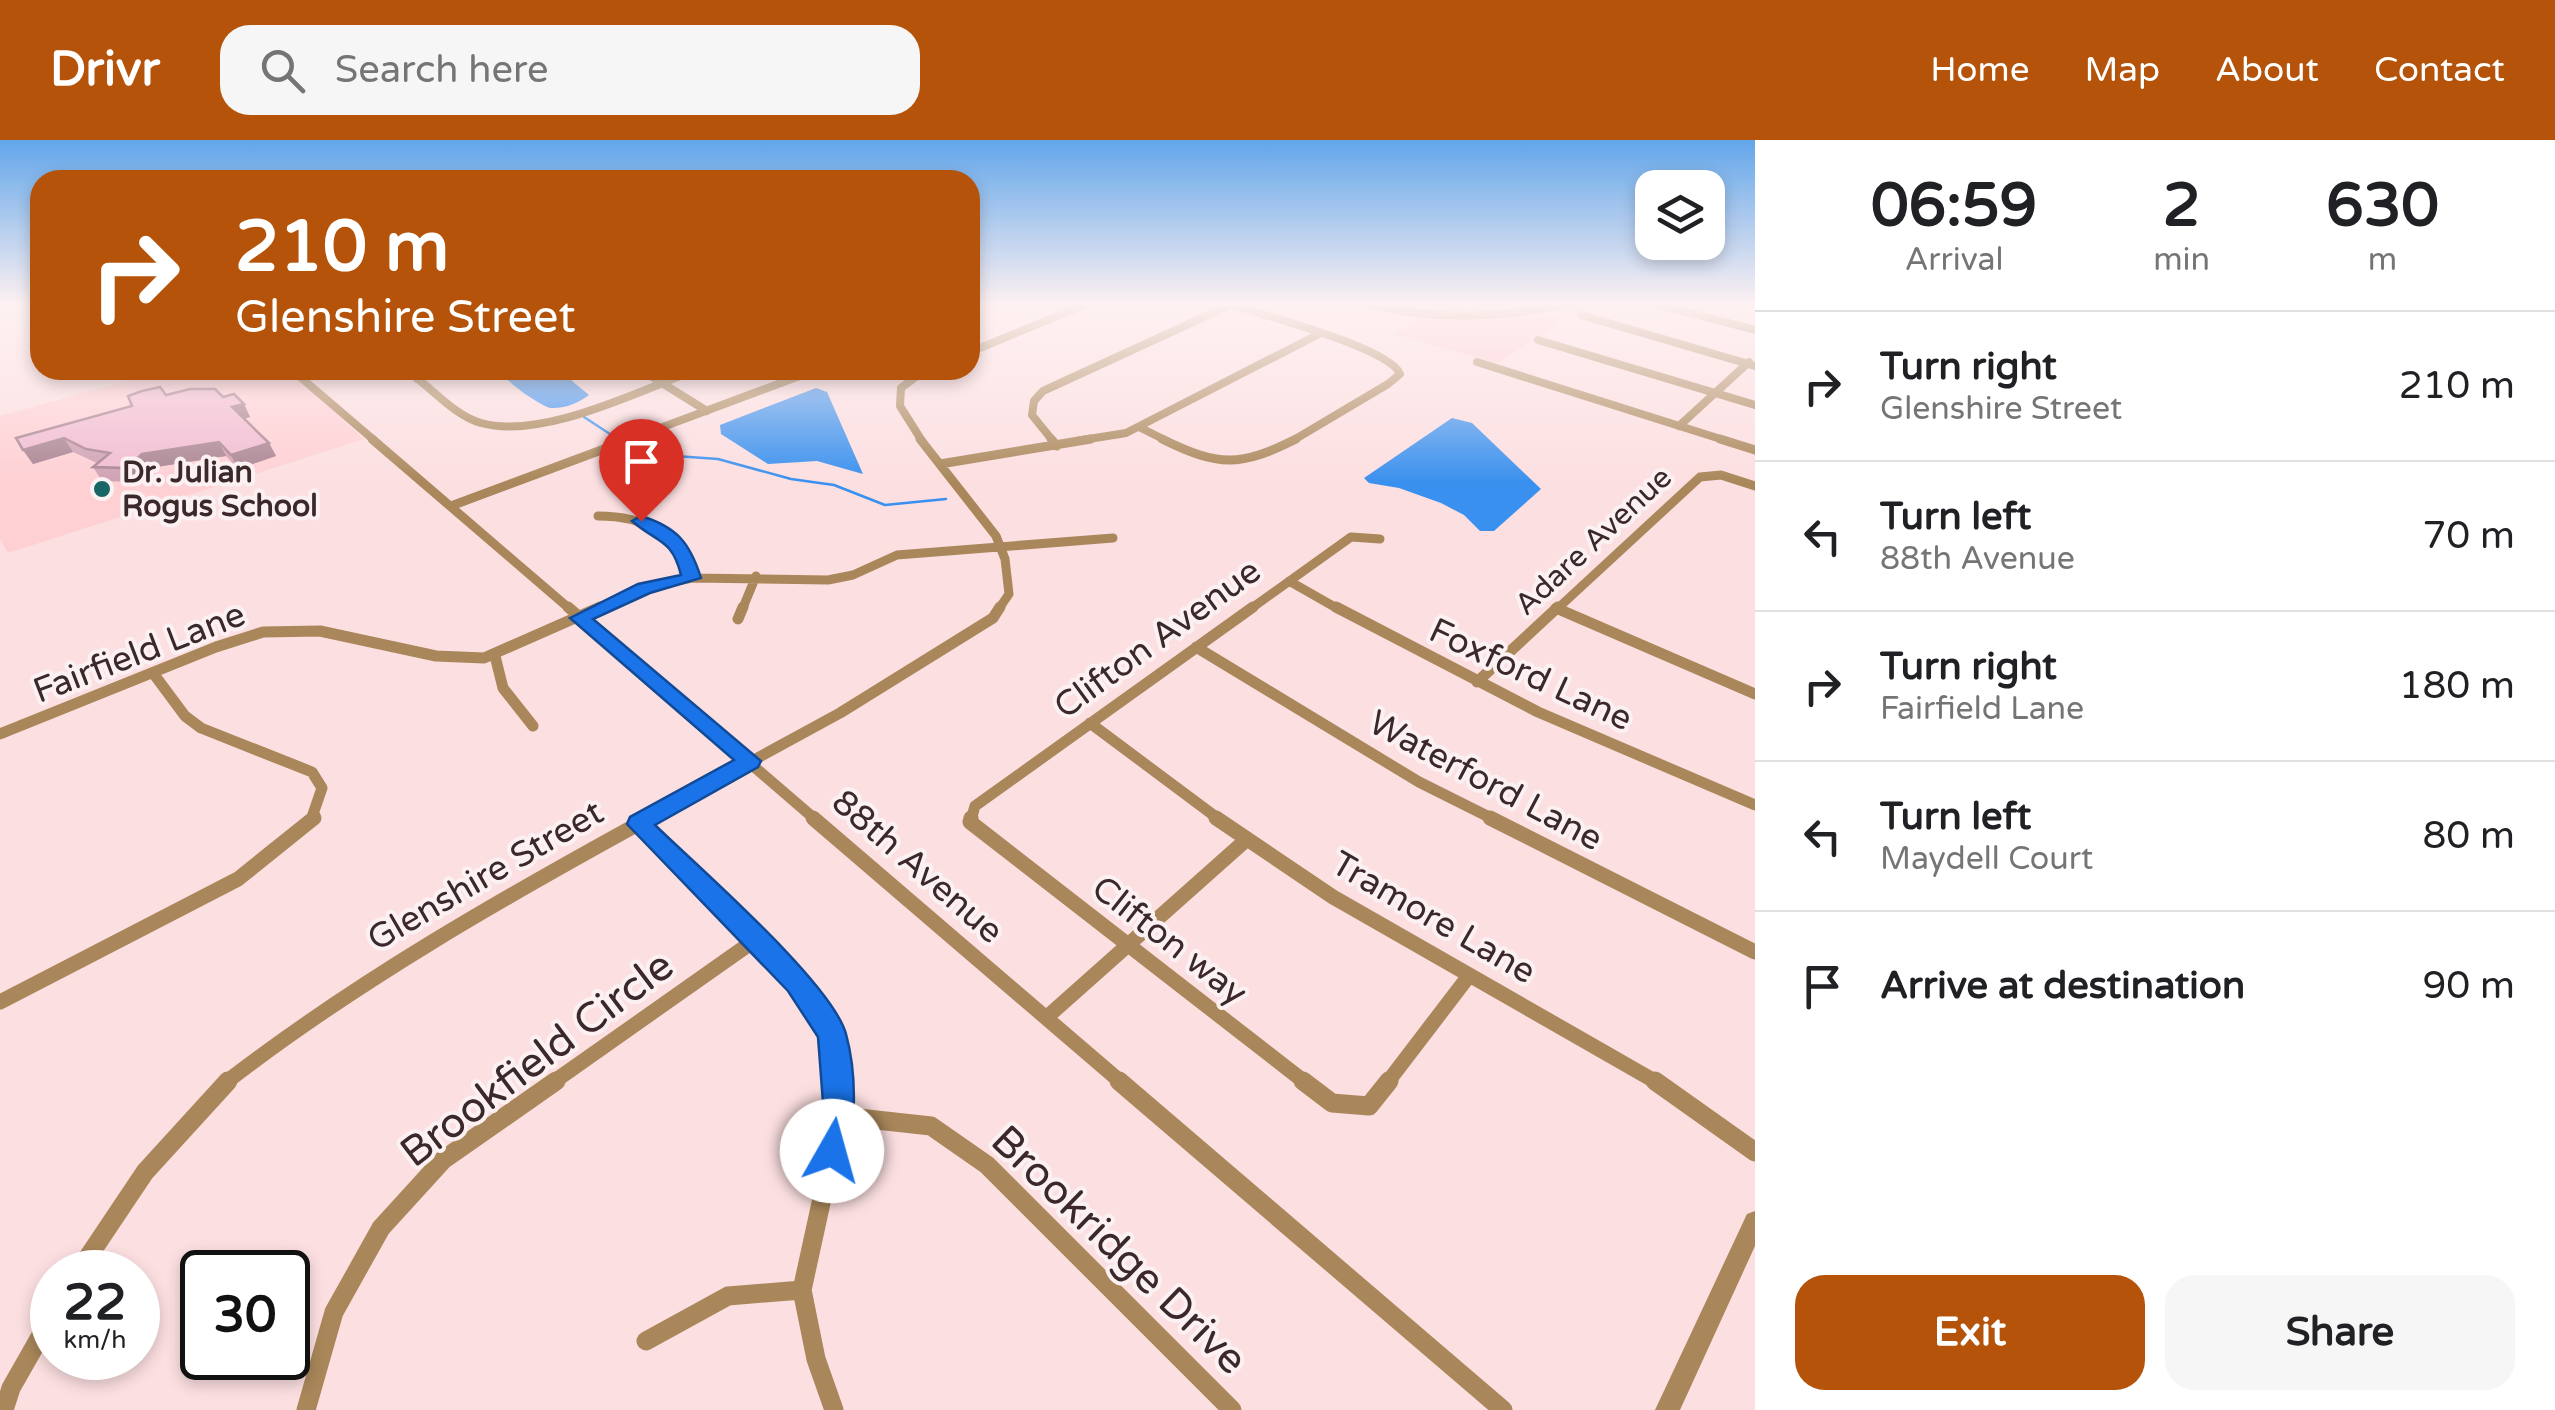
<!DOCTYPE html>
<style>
body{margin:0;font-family:"Varela Round",sans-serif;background:#f6f6f6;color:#202124;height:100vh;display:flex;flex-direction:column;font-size:38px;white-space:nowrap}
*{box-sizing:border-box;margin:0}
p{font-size:32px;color:#757577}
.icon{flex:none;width:55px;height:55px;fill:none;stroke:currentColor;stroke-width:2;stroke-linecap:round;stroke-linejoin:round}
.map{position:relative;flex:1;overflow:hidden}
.side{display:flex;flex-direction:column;background:#fff;width:800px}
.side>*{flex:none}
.guide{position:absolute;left:30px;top:30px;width:950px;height:210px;border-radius:30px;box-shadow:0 5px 15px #0003;background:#b45309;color:#fff;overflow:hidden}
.tools{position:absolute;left:1635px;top:30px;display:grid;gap:20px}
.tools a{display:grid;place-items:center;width:90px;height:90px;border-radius:20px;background:#fff;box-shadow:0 5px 15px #0003;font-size:50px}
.speed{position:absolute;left:30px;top:1110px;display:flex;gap:20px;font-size:50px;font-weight:700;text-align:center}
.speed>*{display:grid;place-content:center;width:130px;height:130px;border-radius:50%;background:#fff;box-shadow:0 5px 15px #0003;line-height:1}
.speed small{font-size:25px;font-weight:400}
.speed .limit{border:5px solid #111;border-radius:15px;background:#fff;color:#111}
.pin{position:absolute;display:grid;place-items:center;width:85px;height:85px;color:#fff;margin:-102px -42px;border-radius:50% 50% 50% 0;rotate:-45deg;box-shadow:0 0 10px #0007}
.pin .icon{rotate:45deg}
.me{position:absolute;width:110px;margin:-55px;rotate:7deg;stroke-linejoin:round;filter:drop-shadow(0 0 8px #0008)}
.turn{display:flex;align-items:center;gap:35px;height:210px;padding:0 40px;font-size:45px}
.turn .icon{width:130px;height:130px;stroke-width:2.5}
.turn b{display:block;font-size:70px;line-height:85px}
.eta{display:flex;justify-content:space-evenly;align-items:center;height:170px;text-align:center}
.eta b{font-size:60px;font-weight:700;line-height:70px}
.button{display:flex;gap:20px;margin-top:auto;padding:20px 40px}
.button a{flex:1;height:115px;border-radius:30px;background:#b45309;color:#fff;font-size:40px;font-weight:700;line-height:115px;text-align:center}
.button a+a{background:#f6f6f6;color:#202124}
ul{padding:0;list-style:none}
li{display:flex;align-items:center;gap:30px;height:150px;padding:0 40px;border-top:2px solid #e0e0e0}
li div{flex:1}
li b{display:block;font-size:38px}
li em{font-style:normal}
header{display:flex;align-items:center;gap:60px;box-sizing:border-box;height:140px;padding:0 50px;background:#b45309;color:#fff}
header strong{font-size:48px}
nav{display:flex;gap:55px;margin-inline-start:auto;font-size:35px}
.search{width:700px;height:90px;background:#f6f6f6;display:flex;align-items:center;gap:25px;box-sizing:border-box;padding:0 35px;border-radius:30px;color:#757577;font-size:38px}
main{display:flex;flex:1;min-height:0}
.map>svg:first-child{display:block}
.built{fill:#fed0d4}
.green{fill:#fec9cd}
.water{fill:#3990ee}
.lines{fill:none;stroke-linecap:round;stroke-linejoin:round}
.stream{stroke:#3990ee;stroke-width:2.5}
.minor-far4{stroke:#a9875a;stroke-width:8}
.minor-far3{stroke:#a9875a;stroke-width:9}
.minor-far2{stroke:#a9875a;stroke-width:11}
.minor-far1{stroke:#a9875a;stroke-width:15}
.minor{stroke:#a9875a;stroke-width:19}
.tertiary{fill:#a9875a;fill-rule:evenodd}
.wall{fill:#cfa2b4}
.shaded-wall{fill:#a98492}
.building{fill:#f1bcd1;stroke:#a98492;stroke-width:2.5}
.route{fill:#1a73e8;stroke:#114b97;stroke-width:2.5}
.poi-dot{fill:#186665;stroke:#fcf1f2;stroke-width:4}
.labels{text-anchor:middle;stroke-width:8;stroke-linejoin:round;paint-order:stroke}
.far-poi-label{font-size:30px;font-weight:bold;fill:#3b282a;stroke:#fcf1f2;text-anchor:start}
.far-street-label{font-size:30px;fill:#3b282a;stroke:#fcf1f2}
.street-label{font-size:35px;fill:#3b282a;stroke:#fcf1f2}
.near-street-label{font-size:42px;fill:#3b282a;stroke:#fcf1f2}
</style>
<header>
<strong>Drivr</strong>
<div class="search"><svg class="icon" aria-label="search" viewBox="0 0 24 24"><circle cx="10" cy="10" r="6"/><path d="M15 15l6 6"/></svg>Search here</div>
<nav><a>Home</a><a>Map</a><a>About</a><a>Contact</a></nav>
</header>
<main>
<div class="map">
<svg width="1755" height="1270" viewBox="0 0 1755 1270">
<rect width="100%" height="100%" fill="#fcdfe1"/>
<path class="built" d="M167,230H288L364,299L8,413L0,399V276Z"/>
<path class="green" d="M1570,165H1589L1497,223L1392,194L1422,178L1483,180Z"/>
<path class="water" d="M500,230H559L589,255C578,263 565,269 550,268C543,267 504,242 500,230Z
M816,248L827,252L863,334L817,321L768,324L721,294L720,285Z
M1452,278L1472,283L1541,349L1494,391H1480L1464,375L1441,363L1399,348L1369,343L1364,338Z"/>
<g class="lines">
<path class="stream" d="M584,277L613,296
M626,305L635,318L661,315L718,319L791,339L834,345L885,365L946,359"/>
<path class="minor-far4" d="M1232,165C1263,175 1390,208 1400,234L1388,244L1292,301
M1372,165C1436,180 1496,178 1560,165
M1660,165L1755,190
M1581,175L1755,226
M1538,200L1755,265
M970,212L1084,165
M1477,222L1727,301
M292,230L375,301
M641,230L707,271
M417,239L436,233L433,230
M418,239C437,254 457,276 481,283C543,300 638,251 696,230
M1679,286L1749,222
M1139,287L1167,301
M625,301L816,230
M922,301L900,266L901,248L925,230
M1053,301L1032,275L1034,261L1043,251L1230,165
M1076,301L1126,293L1319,194"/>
<path class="minor-far3" d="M372,299L571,470
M920,299L996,396L1005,419L1009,454L998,470
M1051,299L1057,306
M1162,299C1219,327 1240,327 1296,299
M1720,299L1755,310
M940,324L1091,299
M451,366L631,299
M598,376C645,376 676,393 692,438
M1289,441L1340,470
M1556,468L1560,470
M594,470L644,448L692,438L828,440L853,435L897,415L1113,398
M742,470L756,436
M1249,470L1351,397L1380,399
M1556,470L1700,337L1721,335L1755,346"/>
<path class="minor-far2" d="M568,467L816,680
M1336,467L1538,572L1755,665
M1556,468L1755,554
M738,479L743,467
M1196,507L1419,642L1495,680
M495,516L503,548L533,586
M153,533L185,576L201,588L312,632L322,648L311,680
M1477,542L1558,467
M1090,583L1220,680
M0,594L216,507L263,492L320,491L436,516L484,518L600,467
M644,680L840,573L993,478L1000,467
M971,680L975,666L1253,467"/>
<path class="minor-far1" d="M813,678L1122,943
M971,678L970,682L1306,943
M1216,678L1333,757L1658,943
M1490,678L1755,812
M639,683L797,843L832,894L837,943
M0,862L238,739L314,678
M1047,877L1246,700
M225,943C357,841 503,758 649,678
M552,943L755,800
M1387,943L1468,837"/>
<path class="minor" d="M1119,941L1503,1270
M1303,941L1332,963L1369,966L1389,941
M1655,941L1755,1012
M840,976L931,986L987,1025L1232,1270
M78,1132L145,1032L228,941
M646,1201L728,1156L802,1150
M4,1270L11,1248L52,1176
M306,1270L334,1172L381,1088L443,1020L556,941
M834,1270L816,1219L802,1150L840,976L837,941"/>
<path class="tertiary" d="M1755,1071V1106L1680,1270H1655L1747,1074Z"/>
</g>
<path class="wall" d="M166,255L223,257L244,264L250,277L244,279L269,303L276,316L238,329L226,316L150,328L135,342L102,341L93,327L97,323L73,312L33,324L23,310Z"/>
<path class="shaded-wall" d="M244,264L250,277L239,280L232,267Z
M64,298L73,312L33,324L23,310Z
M219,302L226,316L150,328L135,342L127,328L142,314Z
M269,303L276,316L238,329L231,315Z"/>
<path class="building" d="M160,247L166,255L190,249H215L223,257L234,254L244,264L232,267L269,303L231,315L219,302L142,314L127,328L93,327L110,313L86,309L64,298L23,310L16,298L132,266L128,256L142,251Z"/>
<linearGradient id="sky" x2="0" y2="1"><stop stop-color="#62a6ea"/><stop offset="0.48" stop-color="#fef1f2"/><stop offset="1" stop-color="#fef1f2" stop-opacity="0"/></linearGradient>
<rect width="1755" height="343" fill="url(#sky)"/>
<path class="route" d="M641,376C677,387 690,403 701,438L650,453L593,479L761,621L758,627L655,685C698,727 832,843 846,894C856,930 858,988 843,1022L832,1027L821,1022L817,1011L824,976L818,897L788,851L627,684L630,677L734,620L570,478L638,444L681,435C672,398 657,403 632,381Z"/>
<circle class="poi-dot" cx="102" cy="349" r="10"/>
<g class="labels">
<g class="far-poi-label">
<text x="122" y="342">Dr. Julian<tspan x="122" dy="34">Rogus School</tspan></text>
</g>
<g class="far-street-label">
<text transform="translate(1593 401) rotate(-43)" y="10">Adare Avenue</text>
</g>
<g class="street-label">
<text transform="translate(1157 498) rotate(-36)" y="12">Clifton Avenue</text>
<text transform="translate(139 512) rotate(-21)" y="12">Fairfield Lane</text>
<text transform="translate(1531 534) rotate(25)" y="12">Foxford Lane</text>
<text transform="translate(1486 640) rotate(28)" y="12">Waterford Lane</text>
<text transform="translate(918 726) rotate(41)" y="12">88th Avenue</text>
<text transform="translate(485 735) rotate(-30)" y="12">Glenshire Street</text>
<text transform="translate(1434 777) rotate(30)" y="12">Tramore Lane</text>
<text transform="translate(1170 800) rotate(38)" y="12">Clifton way</text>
</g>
<g class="near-street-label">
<text transform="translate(536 918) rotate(-37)" y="15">Brookfield Circle</text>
<text transform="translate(1120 1109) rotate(44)" y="15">Brookridge Drive</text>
</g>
</g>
</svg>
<div class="tools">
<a><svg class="icon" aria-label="layers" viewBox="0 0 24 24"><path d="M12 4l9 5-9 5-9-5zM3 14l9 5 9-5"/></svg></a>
</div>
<div class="speed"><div>22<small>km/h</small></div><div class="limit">30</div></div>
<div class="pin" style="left:641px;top:381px;background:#d93025"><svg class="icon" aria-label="arrive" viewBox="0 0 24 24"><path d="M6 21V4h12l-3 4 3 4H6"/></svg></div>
<svg class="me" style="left:832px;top:1011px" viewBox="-20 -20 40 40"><circle r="19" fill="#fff"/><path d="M0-13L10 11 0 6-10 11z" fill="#1a73e8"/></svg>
<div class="guide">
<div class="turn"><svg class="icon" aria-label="right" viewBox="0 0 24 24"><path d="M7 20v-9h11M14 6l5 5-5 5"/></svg><div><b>210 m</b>Glenshire Street</div></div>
</div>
</div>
<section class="side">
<div class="eta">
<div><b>06:59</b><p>Arrival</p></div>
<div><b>2</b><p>min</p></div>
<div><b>630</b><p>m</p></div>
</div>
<ul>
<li><svg class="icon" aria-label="right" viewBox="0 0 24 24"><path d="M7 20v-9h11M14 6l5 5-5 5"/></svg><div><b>Turn right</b><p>Glenshire Street</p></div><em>210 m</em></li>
<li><svg class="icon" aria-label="left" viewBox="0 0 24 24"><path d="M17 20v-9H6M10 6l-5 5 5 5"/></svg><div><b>Turn left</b><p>88th Avenue</p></div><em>70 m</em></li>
<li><svg class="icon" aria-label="right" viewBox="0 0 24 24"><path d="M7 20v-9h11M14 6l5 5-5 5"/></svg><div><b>Turn right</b><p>Fairfield Lane</p></div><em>180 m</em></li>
<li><svg class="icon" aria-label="left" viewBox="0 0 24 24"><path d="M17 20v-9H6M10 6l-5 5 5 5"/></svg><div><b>Turn left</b><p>Maydell Court</p></div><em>80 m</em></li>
<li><svg class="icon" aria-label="arrive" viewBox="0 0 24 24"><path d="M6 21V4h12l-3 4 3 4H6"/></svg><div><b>Arrive at destination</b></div><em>90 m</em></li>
</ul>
<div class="button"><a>Exit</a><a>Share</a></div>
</section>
</main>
